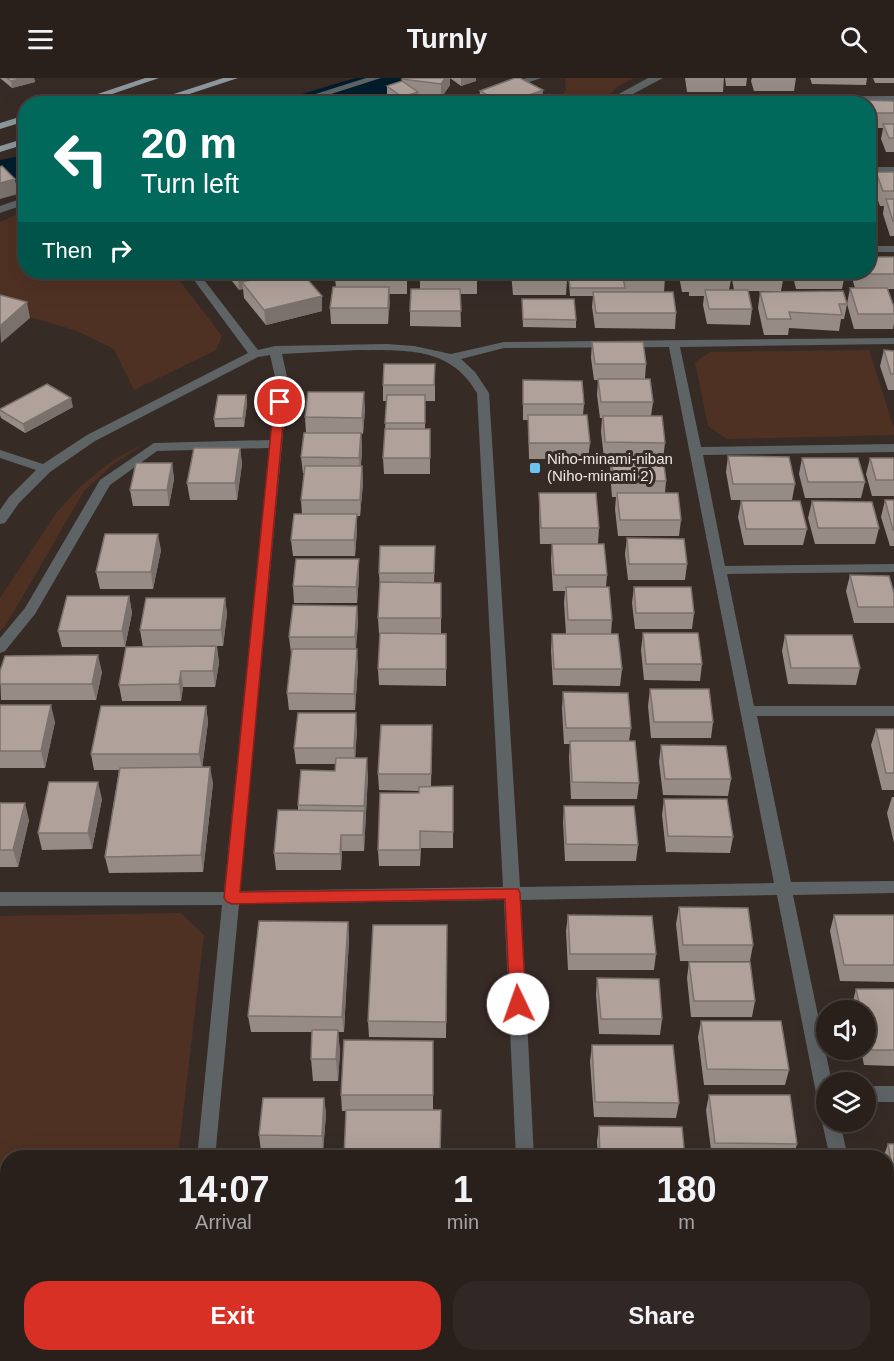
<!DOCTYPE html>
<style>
body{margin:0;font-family:Helvetica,sans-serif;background:#312825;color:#f1f3f6;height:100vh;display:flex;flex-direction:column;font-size:22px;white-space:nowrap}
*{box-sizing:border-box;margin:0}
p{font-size:20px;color:#a5a3a3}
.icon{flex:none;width:33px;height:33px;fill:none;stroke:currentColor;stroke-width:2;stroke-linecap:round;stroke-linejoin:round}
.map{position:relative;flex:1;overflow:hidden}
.drawer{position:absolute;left:0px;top:1072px;width:894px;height:212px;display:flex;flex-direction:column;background:#29201c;border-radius:24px 24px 0 0;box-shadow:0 6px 24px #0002,0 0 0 2px #453e3b}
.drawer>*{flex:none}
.hud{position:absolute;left:18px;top:18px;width:858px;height:183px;border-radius:24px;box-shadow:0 6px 24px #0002,0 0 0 2px #453e3b;background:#00695c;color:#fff;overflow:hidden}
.fabs{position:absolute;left:816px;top:922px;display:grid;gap:12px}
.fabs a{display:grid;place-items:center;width:60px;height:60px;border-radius:50%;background:#29201c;box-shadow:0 6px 24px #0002,0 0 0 2px #453e3b;font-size:30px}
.pin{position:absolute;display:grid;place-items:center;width:51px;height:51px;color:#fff;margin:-26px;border:3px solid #fff;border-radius:50%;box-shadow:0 2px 6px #0007}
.me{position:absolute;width:66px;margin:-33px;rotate:357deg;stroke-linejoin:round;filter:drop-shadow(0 0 4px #0008)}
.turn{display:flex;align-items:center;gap:21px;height:126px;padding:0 24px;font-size:27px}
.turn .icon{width:78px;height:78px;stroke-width:2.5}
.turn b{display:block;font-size:42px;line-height:51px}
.then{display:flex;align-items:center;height:57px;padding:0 24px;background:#0003;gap:12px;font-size:22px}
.eta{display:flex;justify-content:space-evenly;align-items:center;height:102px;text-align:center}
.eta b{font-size:36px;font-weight:700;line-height:42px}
.button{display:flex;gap:12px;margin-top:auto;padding:12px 24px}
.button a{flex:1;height:69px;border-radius:24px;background:#d93025;color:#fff;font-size:24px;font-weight:700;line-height:69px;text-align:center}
.button a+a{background:#312825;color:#f1f3f6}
header{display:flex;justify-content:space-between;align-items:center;height:78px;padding:0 24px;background:#29201c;font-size:27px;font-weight:700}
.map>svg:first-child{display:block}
.green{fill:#4f3123}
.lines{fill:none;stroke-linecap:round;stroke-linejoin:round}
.river{fill:#001d2c;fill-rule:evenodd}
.minor{fill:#5e6366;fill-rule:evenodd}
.major{fill:#8c979e;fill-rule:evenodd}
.wall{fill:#978b85}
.shaded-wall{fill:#7b716c}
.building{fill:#b0a29b;stroke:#7b716c;stroke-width:1.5}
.route{fill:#d93025;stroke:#8d1f18;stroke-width:1.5}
.poi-dot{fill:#6ac3f1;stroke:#372b26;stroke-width:2}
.labels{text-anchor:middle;stroke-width:6;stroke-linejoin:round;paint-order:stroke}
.poi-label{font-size:15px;fill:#eee7e3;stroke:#372b26;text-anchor:start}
</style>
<header><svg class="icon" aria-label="menu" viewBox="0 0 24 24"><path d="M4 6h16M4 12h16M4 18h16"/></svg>Turnly<svg class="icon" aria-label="search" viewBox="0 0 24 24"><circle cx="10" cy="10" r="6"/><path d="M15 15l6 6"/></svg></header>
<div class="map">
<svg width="894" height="1283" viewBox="0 0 894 1283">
<rect width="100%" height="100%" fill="#372b26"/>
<path class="green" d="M565,0H634L618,8L601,25H557L566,12Z
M25,133L26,194H173L222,258L216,272L134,312L114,271L77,253L0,230V144Z
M869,272L894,350V357L727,361L708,348L695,284L710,274Z
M150,362L112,387L84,413L6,547L0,553V520L57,434L81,408L109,385Z
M181,835L204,857L179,1070L168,1080H8L7,1097H0V838Z"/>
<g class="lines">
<path class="river" d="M355,0H430C408,31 330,26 295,26L302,16Z
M26,77V108L0,114V82Z"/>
<path class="minor" d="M366,0H381L300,26H284Z
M527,0H541L466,26H451Z
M648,0H663L631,17L664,19L894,18V24L664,25L620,23L615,20L617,17Z
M868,89H894V95H868Z
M26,119V126L0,135V128Z
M868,168H894V174H868Z
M188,194H198L258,272L275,268L387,266L414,268L451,276L504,264L894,260V266L680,269L701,369L894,366V374L703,377L725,488L894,486V494L727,496L754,628H894V638H757L791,804L894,803V815L793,817L832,1005H826V1028L819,1026L817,1020L777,817L521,822L534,1080H516L504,822L239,826L215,1080H197L222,827L0,828V814H224L269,370L157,373L110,407L35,536L5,573L0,575V560L25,530L100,402L154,365L270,362L276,303L270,277L258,279L95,363L50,394L19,425L5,445L0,446V432L9,419L36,392L0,380V372L43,386L87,357L248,275ZM669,269L774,805L520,809L489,315L475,294L461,281L504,270ZM357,272C405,273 449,267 477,315L503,809L240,813L288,303L282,276Z
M866,1008H894V1024H866Z
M826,1037V1044H840L848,1080H830L822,1044Z
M0,1117H8V1135H0Z
M886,1272L889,1283H869L868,1276H886Z
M177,1276H197L196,1283H176Z
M524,1276H544V1283H524Z"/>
<path class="major" d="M145,0H159L83,26H68Z
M223,0H238L159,26H143Z
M26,37V43L0,51V45Z
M26,60V66L0,74V68Z"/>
</g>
<path class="wall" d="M0,0H34L35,4L12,10Z
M450,0H476V3L461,8Z
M685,0H724L723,14H687Z
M725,0H747L746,8H726Z
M752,0H796L794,13H754L751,3Z
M810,0H867L866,7L812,6Z
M873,0H894V5H875Z
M402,1L450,7L441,20L418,17V26H392L387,22V8L402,4Z
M480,13L542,26H479Z
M860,22L894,23V74H886L881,61L883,50H871L875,61L873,76L868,75V26H859Z
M876,94H894V158H890L883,136L884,128H880L873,109Z
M894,179V211H888L894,229V246L893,251H854L847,226L844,241H841L839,253L789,250L788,257H764L758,230L760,214L847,226L850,210H855L850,194H868Z
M225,194H308L303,195L322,218V233L266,247L244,220L243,211L239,212Z
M407,194V216H389L388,246H331L330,230L336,209L335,201Z
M420,194H477V216H460L461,249L410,248V233L420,211Z
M511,194H566L567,202L566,217H513Z
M568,194H664L665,200L664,214L676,235L675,251L595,250L592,229L593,218H570Z
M679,194H729L731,202L729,212H734L731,196V194H783L784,197L781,213H748L752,231L750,247L707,246L703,227L704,218H689V214H682L679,198Z
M792,194H844L845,196L842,211H796Z
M522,221L576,242V250L523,249Z
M592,264L646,286L645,301L653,324L651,338L665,365L663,381L666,403L665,415L681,442L679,458H618L615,431L616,419H612L610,394L611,380H604L601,354L602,340H600L597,317L598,302H594L591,280Z
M884,272L894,273V312H888L880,288Z
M435,302V323H425V351H430V396H384L383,380L387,323H383V307Z
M523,302L584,326L583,337L590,365L588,381H529L528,342H523Z
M246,317L247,325L244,349H215L214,341Z
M73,329L25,355L1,340L0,337V331Z
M365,330L363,356L361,355L362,371L361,388H362L363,405L360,438H357V452L355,478H293L291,462L302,436L301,422L304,395H303L301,379L306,355L305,339Z
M240,370L242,386L237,422H190L187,405Z
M728,378L795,406L792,422H731L726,394Z
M802,380L865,404L861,420H805L799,396Z
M870,380H894V418H872L866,396Z
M172,385L174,401L169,428H133L130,412Z
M539,415L599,450L598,466L607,497L606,509L612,542L611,556L622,591L620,608L553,607L551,572L552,556H566L564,525L565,513H553L551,482L552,466H540L539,431Z
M885,422H894V468H890L881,439Z
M741,423L807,451L803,467H744L738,439Z
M812,423L879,450L875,466H815L808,440Z
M627,460L687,486L685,502H628L625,476Z
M435,468L434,505H441V556H446V608L379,607L378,591L380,556H379L378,540L380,511L379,495Z
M161,472L153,511H100L96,494Z
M359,481V498L357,525H294L293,508Z
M850,497L894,515V545H854L846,513Z
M634,509L694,535L692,551H635L632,525Z
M129,518L132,535L125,569H62L58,553Z
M225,520L227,536L223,568H217L219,585L215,609H183L181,623H122L119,607L143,569L140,552Z
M357,528L358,544L356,571L358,588L355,632H289L287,615L292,575H291L289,559Z
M643,555L702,586L700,603L644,602L641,572Z
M785,557L860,590L856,607L788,606L782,573Z
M0,593L102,594L96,622H1Z
M650,611L713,644L711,660H651L648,628Z
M563,614L631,650L629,663L639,705L637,721H571L569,679L570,666H564L562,631Z
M0,627L55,644L45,690H0Z
M206,628L208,644L202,689L213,705L203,794L109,795L105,779L119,692H94L91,676Z
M432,647L431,708H453V770H421L420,788H379L378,772L419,715V713L379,712L378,696Z
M357,651L355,680L368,697L364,773H342L341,792H276L274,775L298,732V727L335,693L336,686H296L294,670Z
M876,651H894V712H882L871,667Z
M661,667L731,701L728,718L663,717L659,684Z
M892,719H894V765L887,735Z
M102,721L92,771L42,772L38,755Z
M664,721L733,759L730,775L666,774L662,737Z
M0,725L29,742L18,789H0Z
M564,728L638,767L636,783H565L563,744Z
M679,829L753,867L750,883H680L676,846Z
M568,837L656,876L654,892H568L566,853Z
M834,837H894V904L840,903L830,853Z
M348,844L349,860L344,954H338L340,974L338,1003H313L311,981L312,954H251L248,938Z
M447,847L446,960L369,959L368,943Z
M689,884L755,923L752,939H691L687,900Z
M597,900L662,941L660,957L599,956L596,916Z
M856,911H894V988L864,987L861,972H866V933H853L852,927Z
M701,943L789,992L785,1007H704L698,959Z
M433,963V1032L342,1033L341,1017Z
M592,967L679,1025L676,1040L594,1039L590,983Z
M709,1017L797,1066L793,1080H712L706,1032Z
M324,1020L326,1036L323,1073H261L259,1057Z
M599,1048L685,1080H598L597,1064Z
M888,1066H894V1143L886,1104V1080H883Z
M0,1157H8V1237L6,1244L0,1243Z
M338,1276H459V1283H339Z
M609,1276H716L714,1283H610Z"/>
<path class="shaded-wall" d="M22,0H34L35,4L12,10L11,3Z
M445,0H450V7L441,20V6Z
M461,0H476V3L461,8Z
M543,12L542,26H504Z
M418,14V26H403L402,19Z
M15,101L18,116L0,121V105Z
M251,194H283V201L242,204L243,211L239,212L238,197Z
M389,209L390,225L388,246V230Z
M322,218V233L266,247L264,232Z
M27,224L30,240L1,265L0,248Z
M364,314L365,330L363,356L362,340Z
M246,317L247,325L244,349L243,340Z
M71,320L73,329L25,355L23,346Z
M361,355L362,371L360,396L359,380Z
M240,370L242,386L237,422L235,405Z
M172,385L174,401L169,428L167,412Z
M362,388L363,405L360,438V422Z
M357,436V452L355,478L354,462Z
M158,456L161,472L153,511L151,494Z
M359,481V498L357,525L356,509Z
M129,518L132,535L125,569L122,553Z
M225,520L227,536L223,568L221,552Z
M357,528L358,544L355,575V559Z
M216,568L219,585L215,609L213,593Z
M357,571L358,588L355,632L354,616Z
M98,577L102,594L96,622L92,606Z
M181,593L183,609L181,623L179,606Z
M51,627L55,644L45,690L41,673Z
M206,628L208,644L202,692L199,676Z
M356,635L357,651L355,686L354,670Z
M367,680L368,697L364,773L363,757L364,728Z
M210,689L213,705L203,794L201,777Z
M98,704L102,721L92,771L88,755Z
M25,725L29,742L18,789L13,772Z
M341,757L342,773L341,792L340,776Z
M348,844L349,860L344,954L342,939Z
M338,952L340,974L338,1003L336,981Z
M324,1020L326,1036L323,1073L322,1058Z
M8,1192V1237L6,1244L0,1229Z
M8,1276H16L14,1283H6Z
M111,1276H118L117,1283H110Z"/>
<path class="building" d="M7,0H22L11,3Z
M403,0H445L441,6L402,1Z
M515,0H520L543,12L504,26L480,13Z
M402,3L418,14L402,19L387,8Z
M353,17L364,26H321Z
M767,21H807L809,26H768Z
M860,22L894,23V35H868V26H861Z
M817,23H849L850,26H818Z
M648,25H706V26H648Z
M716,25H756V26H716Z
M883,46H894V60H889Z
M868,47H870L875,61H868Z
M2,88L15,101L0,105V89Z
M876,94H894V113H883Z
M886,121H894V143H893Z
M868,179H894V196H858L857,194H868Z
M235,194H251L238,197Z
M286,194H301L322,218L264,232L242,204Z
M336,194H407V200L335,201Z
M420,194H477V201H420Z
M513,194H566L567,202H513Z
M568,194H622L625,210H570Z
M626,194H664L665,200H626Z
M683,194H729L731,202H691L690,199H684Z
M736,194H783L784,197H737Z
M798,194H844L845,196H799Z
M333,209H389L388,230H330Z
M850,210H887L894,229V236H858Z
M411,211H460L461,233H410Z
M705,212H748L752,231H709Z
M843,213L847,226H839L842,237L789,234L791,241H767L760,214Z
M593,214H673L676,235H596Z
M0,217L27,224L0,248Z
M522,221H574L576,242L523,241Z
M592,264H643L646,286H595Z
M884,272L894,273V296H891Z
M384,286H435L434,307H383Z
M598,301H650L653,324H601Z
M523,302L582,303L584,326H523Z
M47,306L71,320L23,346L0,332V331Z
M308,314H364L362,340L305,339Z
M218,317H246L243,340L214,341Z
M387,317H425V345H385Z
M528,337H587L590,365H529Z
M603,338H662L665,365L605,364Z
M385,351H430V380H383Z
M304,355H361L359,380L301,379Z
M194,370H240L235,405H187Z
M611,378L663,379L666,403H614Z
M728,378L789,379L795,406H733Z
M802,380H858L865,404H808Z
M870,380H894V402H876Z
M136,385H172L167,412H130Z
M305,388H362L360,422H301Z
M539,415H596L599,450H541Z
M617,415H678L681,442H620Z
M885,422H894V452H893Z
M741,423H800L807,451H746Z
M812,423L872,424L879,450H818Z
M294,436H357L354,462H291Z
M105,456H158L151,494H96Z
M627,460L684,461L687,486H629Z
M552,466H604L607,497H554Z
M380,468H435L434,495H379Z
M296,481H359L356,509L293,508Z
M850,497L889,498L894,515V529H858Z
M380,504L441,505V540H378Z
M566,509H609L612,542H568Z
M634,509H691L694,535H636Z
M67,518H129L122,553H58Z
M146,520H225L221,552H140Z
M293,527L357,528L355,559H289Z
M380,555L446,556V591H378Z
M643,555H698L702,586H646Z
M552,556H618L622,591H554Z
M785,557H852L860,590H791Z
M216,568L213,593H181L179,606L119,607L126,569Z
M292,571H357L354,616L287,615Z
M98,577L92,606H0V593L5,578Z
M650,611H709L713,644H654Z
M563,614L628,615L631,650H566Z
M0,627H51L41,673H0Z
M101,628H206L199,676H91Z
M298,635H356L354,670H294Z
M381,647H432L431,696H378Z
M876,651H894V695H886Z
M570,663H635L639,705L572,704Z
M661,667L726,668L731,701H665Z
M336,680H367L364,728L298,727L301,692L335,693Z
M210,689L201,777L105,779L120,690Z
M49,704H98L88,755H38Z
M453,708V754L420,753V772H378L380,715H419V709Z
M664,721H727L733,759L668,758Z
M0,725H25L13,772H0Z
M564,728H634L638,767L566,766Z
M278,732L364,733L363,757H341L340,776L274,775Z
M679,829L748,830L753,867H683Z
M568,837L652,838L656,876H570Z
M834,837H894V887H844Z
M259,843L348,844L342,939L248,938Z
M373,847H447L446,944L368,943Z
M689,884H750L755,923H694Z
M597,900L659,901L662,941H601Z
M856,911H894V972H869L866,955V933H861Z
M701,943H781L789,992L707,991Z
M312,952H338L336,981H311Z
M344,962L433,963V1017H341Z
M592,967H673L679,1025L595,1024Z
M709,1017H790L797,1066L715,1065Z
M263,1020H324L322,1058L259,1057Z
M346,1032H441L440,1080H344Z
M599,1048L682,1049L685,1080H600Z
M888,1066H894V1099Z
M0,1157H8V1192L0,1229Z
M0,1251H8V1274L6,1283H0Z
M33,1276H111L110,1283H32Z
M225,1276H310V1283H224Z
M751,1279L843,1280L844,1283H752Z"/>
<path class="route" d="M280,321L285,324L240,814L518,811L520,815L526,926L523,930L518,932L512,930L510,926L505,821L232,826L227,824L224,820L274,324Z"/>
<rect class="poi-dot" x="529" y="384" width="12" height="12" rx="3"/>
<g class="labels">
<g class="poi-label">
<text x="547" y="386">Niho-minami-niban<tspan x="547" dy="17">(Niho-minami 2)</tspan></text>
</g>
</g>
</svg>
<div class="fabs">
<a><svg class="icon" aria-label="sound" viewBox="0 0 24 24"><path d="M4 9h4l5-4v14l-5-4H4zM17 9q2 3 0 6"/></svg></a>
<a><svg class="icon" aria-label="layers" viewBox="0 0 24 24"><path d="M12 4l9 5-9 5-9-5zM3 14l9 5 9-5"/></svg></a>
</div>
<div class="pin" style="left:280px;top:324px;background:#d93025"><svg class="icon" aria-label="arrive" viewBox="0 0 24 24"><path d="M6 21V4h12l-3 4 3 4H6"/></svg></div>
<svg class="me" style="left:518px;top:926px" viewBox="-20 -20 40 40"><circle r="19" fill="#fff"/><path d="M0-13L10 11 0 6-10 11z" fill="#d93025"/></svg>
<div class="hud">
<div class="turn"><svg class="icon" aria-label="left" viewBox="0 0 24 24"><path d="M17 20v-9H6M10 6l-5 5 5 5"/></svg><div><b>20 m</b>Turn left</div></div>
<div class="then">Then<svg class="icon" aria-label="right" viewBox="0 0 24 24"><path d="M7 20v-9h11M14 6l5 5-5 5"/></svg></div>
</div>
<section class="drawer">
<div class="eta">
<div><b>14:07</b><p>Arrival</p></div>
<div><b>1</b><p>min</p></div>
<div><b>180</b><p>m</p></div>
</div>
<div class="button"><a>Exit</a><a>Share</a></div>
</section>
</div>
